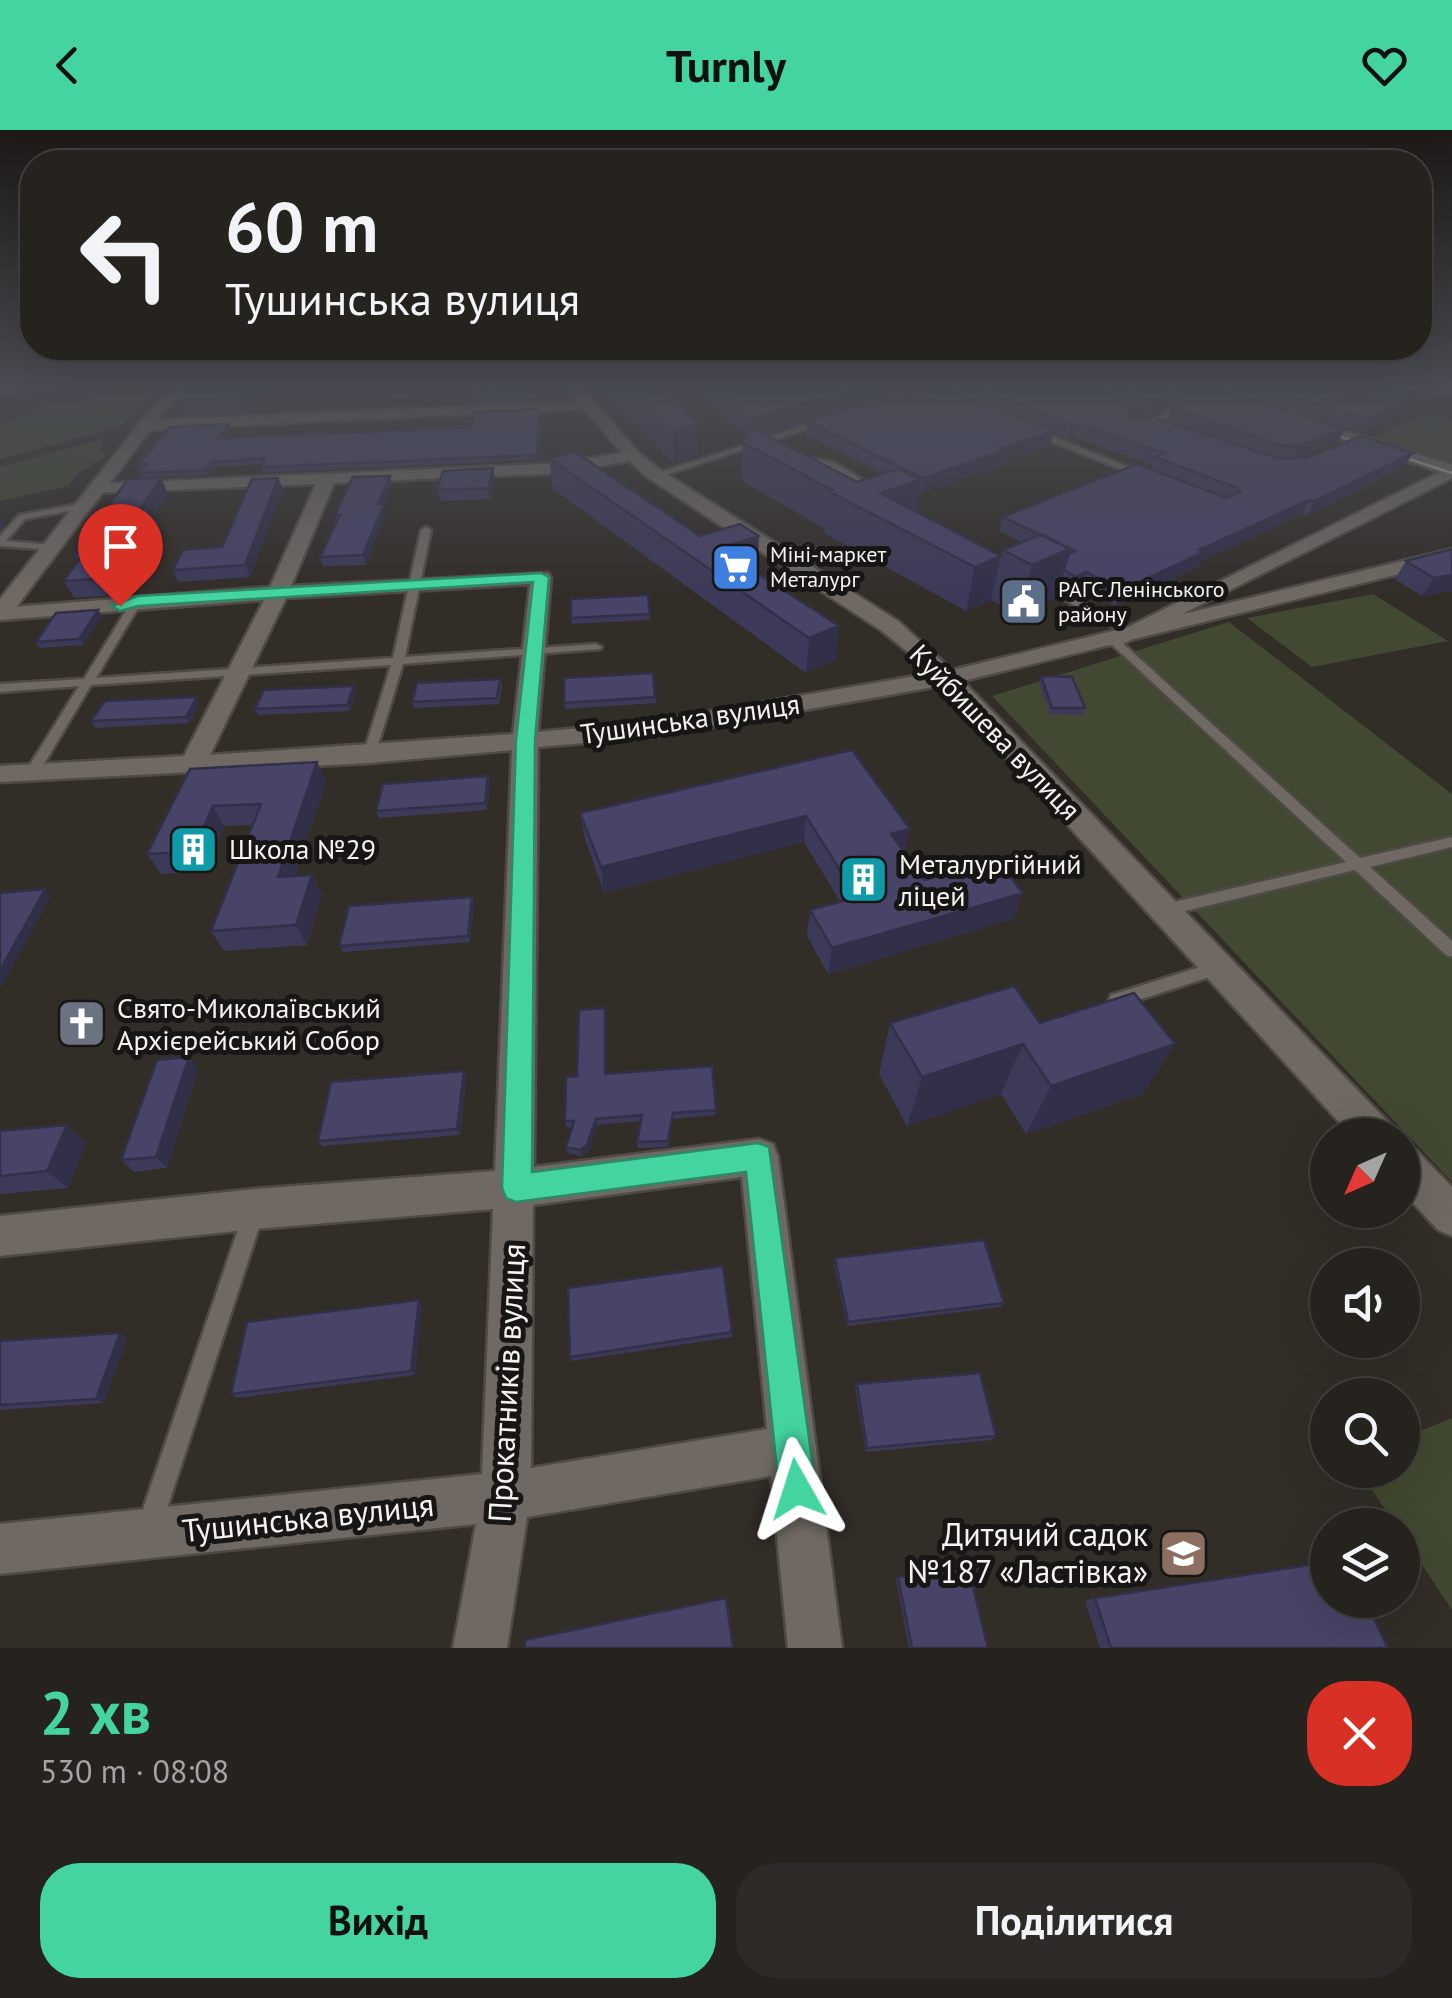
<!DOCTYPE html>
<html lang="uk">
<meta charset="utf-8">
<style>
body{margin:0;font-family:"PT Sans",sans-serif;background:#2e2a27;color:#f1f3f6;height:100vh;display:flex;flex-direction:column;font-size:38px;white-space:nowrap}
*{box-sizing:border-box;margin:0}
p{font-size:32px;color:#a4a4a4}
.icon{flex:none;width:55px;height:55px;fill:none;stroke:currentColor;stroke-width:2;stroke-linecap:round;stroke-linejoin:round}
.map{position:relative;height:1518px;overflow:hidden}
.drawer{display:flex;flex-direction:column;background:#26221e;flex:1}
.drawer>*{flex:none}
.top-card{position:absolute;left:20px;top:20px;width:1412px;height:210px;border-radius:40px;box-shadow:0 10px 40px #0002,0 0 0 2px #423f3c;background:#26221e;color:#f1f3f6;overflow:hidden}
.needle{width:65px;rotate:225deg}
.buttons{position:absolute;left:1310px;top:988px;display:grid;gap:20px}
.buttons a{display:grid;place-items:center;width:110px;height:110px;border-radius:50%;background:#26221e;box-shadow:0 10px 40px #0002,0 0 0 2px #423f3c;font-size:50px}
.pin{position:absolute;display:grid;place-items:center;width:85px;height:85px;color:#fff;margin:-102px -42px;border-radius:50% 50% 50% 0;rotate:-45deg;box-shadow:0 0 10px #0007}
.pin .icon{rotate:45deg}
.me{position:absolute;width:110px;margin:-55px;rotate:354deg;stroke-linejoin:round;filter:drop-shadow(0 0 8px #0008)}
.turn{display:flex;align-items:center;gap:35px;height:210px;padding:0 40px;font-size:45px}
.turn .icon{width:130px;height:130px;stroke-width:2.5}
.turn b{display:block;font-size:70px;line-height:85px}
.round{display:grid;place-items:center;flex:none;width:105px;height:105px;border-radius:40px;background:#2e2a27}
.head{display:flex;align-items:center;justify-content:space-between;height:170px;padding:0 40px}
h1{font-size:60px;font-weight:600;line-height:75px;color:#44d49f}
.action{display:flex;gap:20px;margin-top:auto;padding:20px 40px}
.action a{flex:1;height:115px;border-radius:40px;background:#44d49f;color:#111;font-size:40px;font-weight:600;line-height:115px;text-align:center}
.action a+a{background:#2e2a27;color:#f1f3f6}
header{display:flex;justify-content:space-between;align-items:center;height:130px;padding:0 40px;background:#44d49f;color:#111;font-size:45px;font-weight:600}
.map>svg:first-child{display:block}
.green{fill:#424932}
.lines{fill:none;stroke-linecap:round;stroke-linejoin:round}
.lane-casing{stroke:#4f4a46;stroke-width:5}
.street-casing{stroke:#4f4a46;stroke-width:5}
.secondary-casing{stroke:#4f4a46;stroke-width:5}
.lane{fill:#706963;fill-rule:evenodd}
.street{fill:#706963;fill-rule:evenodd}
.secondary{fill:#706963;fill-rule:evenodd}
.tram{stroke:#b2ada9;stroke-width:2.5}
.wall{fill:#3d3a59;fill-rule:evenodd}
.shaded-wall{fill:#323049}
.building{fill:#474468;stroke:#323049;stroke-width:2.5}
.route{fill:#44d49f;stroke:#2c8a67;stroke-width:2.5}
.labels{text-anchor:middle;stroke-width:10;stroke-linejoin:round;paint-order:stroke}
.far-poi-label{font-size:22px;fill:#f5f1ee;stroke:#181614;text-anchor:start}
.street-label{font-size:28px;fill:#f5f1ee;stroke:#181614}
.poi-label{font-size:28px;fill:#f5f1ee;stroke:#181614;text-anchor:start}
.near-street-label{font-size:32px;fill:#f5f1ee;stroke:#181614}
.near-poi-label{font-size:32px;fill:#f5f1ee;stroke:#181614;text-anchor:end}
</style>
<header><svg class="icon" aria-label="back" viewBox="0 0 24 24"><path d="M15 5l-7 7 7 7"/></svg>Turnly<svg class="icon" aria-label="heart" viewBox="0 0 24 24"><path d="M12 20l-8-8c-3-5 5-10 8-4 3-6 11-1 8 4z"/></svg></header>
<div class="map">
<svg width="1452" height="1518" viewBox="0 0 1452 1518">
<rect width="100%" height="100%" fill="#332d28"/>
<path class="green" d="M113,254H155L156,257L120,297L0,329V295L51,273L82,274Z
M1432,281L1452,290V333L1372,307Z
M103,309L101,318L106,327L78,343L68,356L0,371V337Z
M1373,464L1448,511L1312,537L1247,488Z
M1229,492L1452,664V1052L992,566Z
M1452,1288V1480L1403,1406L1402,1395H1395L1359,1340H1402L1403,1308Z"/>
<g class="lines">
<defs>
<path id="lane" d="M1169,277L1173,279L1174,286L1142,295L1138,293L1167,283L1165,279Z
M819,291L826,293L659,347L652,345Z
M1031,300H1037L1147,345L1140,347L1031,304Z
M801,327L833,332L880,360L873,362L828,336L798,331V327Z
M84,373L89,376L87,378L25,389L6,411L52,415L55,416V420L0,416V406L19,385Z
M426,397L431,400L405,527L596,514L602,517L600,519L403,534L375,625L369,629L363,625L391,535L91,555L38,644H28L26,641L79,556L0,562V554L84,549L133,469L142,471L96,548L393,528L421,400Z
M1036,450H1044L1133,501L1124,503L1036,454Z
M1113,507L1117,508L1360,728L1452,707V717L1370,737L1452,811V827L1446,825L1355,740L1165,786L1160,784L1157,780L1160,776L1165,774L1346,732L1109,512V508Z
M1219,831L1225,832L1227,837L1225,842L1117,877L1111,875L1109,870L1111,865Z
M254,1072L261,1075L264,1082L161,1397L158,1406L149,1409L140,1406L137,1397L244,1082L247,1075Z"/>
<path id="street" d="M590,271L597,275L595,278L148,300L140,295L148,290Z
M633,321L639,323V329L563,343L334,353L291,456L548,443L551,447L538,602L653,591L945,541L957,548L945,555L653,607L538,617L534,1037L759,1009L773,1014L778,1027L842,1518H788L771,1346L527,1387L507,1518H453L476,1394L0,1444V1394L482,1344L493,1079L255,1099L0,1126V1086L255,1059L495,1041L512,620L369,633L0,652V636L184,626L264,470L0,490V478L270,457L316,354L91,363V355L97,354L563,333ZM530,454L513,604L210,625L286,468ZM742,1047L767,1299L531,1338L533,1075Z
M1452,336V348L1121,515H1105L1102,510Z"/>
<path id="secondary" d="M184,254H200L165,280L8,488L0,489V469L155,274Z
M563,254H577L639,323L662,341L898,491L952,540L1452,419V431L963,551L1389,993L1395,1005H1351L914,527L882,501L650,349L627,329Z
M1300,290H1310L1452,335V346L1300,296Z
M1402,1015L1416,1020L1452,1057V1106L1438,1100L1402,1061Z"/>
</defs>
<use href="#lane" class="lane-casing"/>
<use href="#street" class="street-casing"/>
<use href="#secondary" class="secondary-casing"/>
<use href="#lane" class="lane"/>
<use href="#street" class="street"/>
<use href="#secondary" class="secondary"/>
<path class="tram" d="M1317,299L1452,343"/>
</g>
<path class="wall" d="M262,254L243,282L185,285L179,269L200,257Z
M388,254H540V269L478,272L477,264L390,267L387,256Z
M599,254H654L698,325L674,333Z
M688,254H880L878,272L908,270L996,279L940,255V254H1205L1345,299L1338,312L1296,328L1405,336L1307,386L1302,384L1201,431L1198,437L1116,476L1081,458L1071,462L1060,455L1056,469L1019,485L991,470L966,481L824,403L825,399L742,351V312L746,305ZM1101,257L1148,285L1172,273L1174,278L1171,279L1167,291L1131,289ZM806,293V305L882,343L857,352L766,305ZM1053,302L1068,309L1073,307L1152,335L1151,339L1003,387L999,401L1022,412L1003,420L1001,426L916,382L919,362L921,363L1004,334V331L1050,315Z
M1222,254H1326L1317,257L1305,255L1304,257L1358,273L1408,270L1401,283L1360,302L1220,258Z
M540,284L538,330L263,343L261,337L262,334L214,337L209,345L143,348L140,343L142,340L139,334L231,300L226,308L471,297Z
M549,328L700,406L758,439L754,440L836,530L806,543L553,359Z
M493,338L495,350L490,369L440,371L437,360Z
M390,346L392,354L384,375L386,383L366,435L323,436L320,427L337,391L335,385Z
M161,348L168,364L154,386L158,395L115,465L74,468L64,451L78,431L74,424Z
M278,348L283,359L250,447L178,452L173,440L222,417Z
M1452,419V461L1422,466L1395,449L1406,431Z
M648,465L650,490L572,494L571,488Z
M98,480L102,486L83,515L40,518L36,512Z
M653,543L656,573L565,579L564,573Z
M1041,546L1085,578L1083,585L1050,584L1039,553Z
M500,549L502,555L499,574L414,578L412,572Z
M354,556L356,562L350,581L258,585L255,579Z
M200,574L189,593L95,598L91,591Z
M852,620L905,723L924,750L1023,763L1013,789L828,844L807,806L810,780L840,771L804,712L604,763L585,709L580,683Z
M317,632L326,652L295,746L312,745L322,765L307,815L224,821L211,801L253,695L224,696L206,741L161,744L147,724L190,639Z
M490,653L487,680L379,688L376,681Z
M472,767L474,773L470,812L343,822L339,816Z
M605,878L606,944L712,936L716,985L673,989L668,1017L638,1018L637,1012L641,991L597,995L589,1021L581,1026L568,1023L566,1017L572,997H566L565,991L577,946Z
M890,893H1040L1175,914L1142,964L1026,1004L1001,964L907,996L879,944Z
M198,940L167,1038L134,1042L121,1030Z
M466,947L460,1005L322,1016L318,1011Z
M0,1001L86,1013L68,1058L0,1064Z
M835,1128L1004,1173L1000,1177L847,1196L834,1134Z
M422,1175L415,1245L237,1268L231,1264Z
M732,1202V1207L572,1231L570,1227Z
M127,1208L104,1273L0,1280V1211Z
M857,1254L996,1306L992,1310L866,1322L855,1258Z
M898,1447L988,1518H909L896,1449Z
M1095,1468L1388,1518H1100L1085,1471Z"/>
<path class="shaded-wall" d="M246,254H262L243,282L237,267Z
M876,254H880L878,272L751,309V288Z
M1176,261L1172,273L1148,285L1152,272Z
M1408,270L1401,283L1360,302L1367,289Z
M1135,278L1131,291L1123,294L1127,281Z
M229,294L231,300L223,313L220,308Z
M698,294V325L674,333L673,301Z
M1077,294L1073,307L1068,309L1072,295Z
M1345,299L1338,312L1293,329L1299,316Z
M1054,301L1050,315L1004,331V334L921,363L923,348Z
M1413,323L1405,336L1307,386L1314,371Z
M212,332L214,337L209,345L206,340Z
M493,338L495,350L490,369L488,358Z
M390,346L392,354L384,375L386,383L366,435L363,425L378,374Z
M161,348L168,364L154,386L158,395L115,465L106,448L140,379Z
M278,348L283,359L250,447L245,435Z
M921,350L914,391L880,363Z
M1309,370L1302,384L1201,431L1198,437L1116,476L1122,460L1199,420Z
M3,388L6,394L0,400V390Z
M759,406L758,439L725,450L720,419Z
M1070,419L1056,469L1019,485L1032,435Z
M1001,426L991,470L966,481L975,437Z
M1086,442L1081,458L1071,462L1076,447Z
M1452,445V461L1422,466L1434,448Z
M98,480L102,486L83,515L79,509Z
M839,496L836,530L806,543L809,508Z
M354,556L356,562L350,581L347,575Z
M197,567L200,574L189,593L186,587Z
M317,632L326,652L288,767L278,747Z
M488,646L490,653L487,680L485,673Z
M213,676L224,696L206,741L193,722Z
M806,686L804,712L604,763L601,737Z
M910,699L904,725L891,704Z
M312,745L322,765L307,815L296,795Z
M45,759L51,766L0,858V840Z
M1023,763L1013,789L828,844L832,818Z
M472,767L474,773L470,812L468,806Z
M1023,914L1001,964L907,996L922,947Z
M1175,914L1142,964L1026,1004L1051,956Z
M189,927L198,940L167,1038L156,1027Z
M464,941L466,947L460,1005L457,999Z
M596,989L597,995L589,1021L581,1026L580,1020Z
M67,995L86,1013L68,1058L47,1041Z
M419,1170L422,1175L415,1245L411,1241Z
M120,1203L127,1208L104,1273L96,1269Z"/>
<path class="building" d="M203,254H246L237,267L179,269L188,258L200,257Z
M388,254H452L387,256Z
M477,254H538V258L476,261Z
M625,254H654L698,294L673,301Z
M710,254H876L751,288Z
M968,254H1093L1135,278L1127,281L1128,290L1150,286L1280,329L1306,328L1361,306L1413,323L1314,371L1309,370L1199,420L1204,422L1122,460L1086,442L1076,447L1064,440L1069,423L1075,421L1003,387L1137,334L1226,368L1240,362L1235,357L1155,327L1163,323L1077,294L1072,295Z
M1120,254H1205L1345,299L1299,316H1283L1171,279L1182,275L1176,261L1152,272Z
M1252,254H1300L1296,255L1358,273L1402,256L1408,270L1367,289Z
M945,259L1054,301L1002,318L1007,320L923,348L806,291L898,266L908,270Z
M539,279L537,325L261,337L265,328L212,332L206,340L140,343L147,334H139L169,297L229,294L220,308L471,297L474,282Z
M751,297L857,352L898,339L921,350L880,363L1001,426L975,437L828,361L832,360L742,312Z
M575,322L700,406L740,394L759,406L720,419L839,496L809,508L549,328Z
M493,338L488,358L437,360L443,341Z
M390,346L378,374H384L363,425L320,427L340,385H335L353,347Z
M161,348L140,379L150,378L106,448L64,451L84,423L74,424L128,349Z
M278,348L245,435L173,440L183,420L222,417L252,349Z
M1042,404L1070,419L1032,435L1003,420Z
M1452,419V445L1434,448L1406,431Z
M648,465L650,484L571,488V469Z
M98,480L79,509L36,512L56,483Z
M653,543L655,567L564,573V548Z
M1041,546L1072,547L1085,578H1052Z
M500,549L497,568L412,572L417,553Z
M354,556L347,575L255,579L264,560Z
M197,567L186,587L91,591L105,571Z
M852,620L910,699L891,704L924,750L996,730L1023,763L832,818L810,780L857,767L806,686L601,737L580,683Z
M317,632L278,747L312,745L296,795L211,801L261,674L213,676L193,722L147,724L190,639Z
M488,646L485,673L376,681L383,654Z
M45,759L0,840V763Z
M472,767L468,806L339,816L349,776Z
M1014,856L1040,893L1134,863L1175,914L1051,956L1023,914L922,947L890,893Z
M605,878V944L712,936L716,980L673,983L668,1011L637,1012L642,985L596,989L587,1015L580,1020L566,1017L574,991H565L566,947L577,946L579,880Z
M189,927L156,1027L121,1030L157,930Z
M464,941L457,999L318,1011L331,952Z
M67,995L47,1041L0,1046V1001Z
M984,1110L1004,1173L848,1192L835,1128Z
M723,1136L732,1202L570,1227L568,1158Z
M419,1170L411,1241L231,1264L247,1192Z
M120,1203L96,1269L0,1275V1211Z
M980,1243L996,1306L867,1318L857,1254Z
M1328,1432V1470H1365L1388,1518H1111L1095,1468Z
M968,1437L988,1518H912L898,1447Z
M726,1468L733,1518H525V1510Z"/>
<linearGradient id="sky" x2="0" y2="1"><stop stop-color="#1c1916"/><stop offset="0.55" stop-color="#4a4c53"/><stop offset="1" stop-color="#4a4c53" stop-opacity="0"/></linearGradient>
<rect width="1452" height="466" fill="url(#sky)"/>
<path class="route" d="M541,443L549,447L535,610L532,1042L758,1013L769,1017L816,1359L810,1372L797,1378L784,1372L779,1359L746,1042L516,1072L506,1068L502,1058L516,610L533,452L138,476L120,481L112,476L137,466Z"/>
<defs>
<symbol id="supermarket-square" viewBox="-11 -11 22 22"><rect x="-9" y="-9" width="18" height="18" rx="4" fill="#3f7fe0" stroke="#181614"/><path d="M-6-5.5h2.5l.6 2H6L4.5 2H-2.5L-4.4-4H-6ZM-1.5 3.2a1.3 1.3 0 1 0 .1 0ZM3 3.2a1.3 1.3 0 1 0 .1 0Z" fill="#fff"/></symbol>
<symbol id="civic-square" viewBox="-11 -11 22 22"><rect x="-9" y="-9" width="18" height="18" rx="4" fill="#5c6f8a" stroke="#181614"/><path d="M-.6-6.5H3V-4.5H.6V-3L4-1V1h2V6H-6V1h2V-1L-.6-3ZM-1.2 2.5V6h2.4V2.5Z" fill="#fff"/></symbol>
<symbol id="building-square" viewBox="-11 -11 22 22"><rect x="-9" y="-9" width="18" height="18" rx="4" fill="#0f9aa8" stroke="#181614"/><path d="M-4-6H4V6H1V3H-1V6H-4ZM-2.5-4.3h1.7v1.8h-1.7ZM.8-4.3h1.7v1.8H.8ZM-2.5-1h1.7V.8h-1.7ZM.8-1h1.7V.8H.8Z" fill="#fff"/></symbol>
<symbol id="church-square" viewBox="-11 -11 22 22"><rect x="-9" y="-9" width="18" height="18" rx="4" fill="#6b7280" stroke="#181614"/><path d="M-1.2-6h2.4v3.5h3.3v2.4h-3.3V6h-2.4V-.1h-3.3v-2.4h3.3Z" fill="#fff"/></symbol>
<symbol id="school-square" viewBox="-11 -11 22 22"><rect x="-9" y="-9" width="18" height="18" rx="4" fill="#8d6e63" stroke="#181614"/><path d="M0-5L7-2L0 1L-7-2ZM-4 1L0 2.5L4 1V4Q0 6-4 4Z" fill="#fff"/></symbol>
</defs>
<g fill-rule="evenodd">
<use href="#supermarket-square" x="708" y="410" width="55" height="55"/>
<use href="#civic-square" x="996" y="444" width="55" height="55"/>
<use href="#building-square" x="166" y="692" width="55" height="55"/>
<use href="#building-square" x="836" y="722" width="55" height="55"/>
<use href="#church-square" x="54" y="866" width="55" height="55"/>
<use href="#school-square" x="1156" y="1396" width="55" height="55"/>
</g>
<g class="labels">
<g class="far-poi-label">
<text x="770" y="432">Міні-маркет<tspan x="770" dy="25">Металург</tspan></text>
<text x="1058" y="467">РАГС Ленінського<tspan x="1058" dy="25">району</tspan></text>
</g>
<g class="street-label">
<text transform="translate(690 589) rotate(-8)" y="10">Тушинська вулиця</text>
<text transform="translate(995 602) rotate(46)" y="10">Куйбишева вулиця</text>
</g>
<g class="poi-label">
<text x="229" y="729">Школа №29</text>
<text x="899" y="744">Металургійний<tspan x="899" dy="32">ліцей</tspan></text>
<text x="117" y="888">Свято-Миколаївський<tspan x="117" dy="32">Архієрейський Собор</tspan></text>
</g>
<g class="near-street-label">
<text transform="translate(507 1253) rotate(-87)" y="11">Прокатників вулиця</text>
<text transform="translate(308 1388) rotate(-6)" y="11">Тушинська вулиця</text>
</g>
<g class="near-poi-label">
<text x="1148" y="1416">Дитячий садок<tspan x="1148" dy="37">№187 «Ластівка»</tspan></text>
</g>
</g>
</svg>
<div class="buttons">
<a><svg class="needle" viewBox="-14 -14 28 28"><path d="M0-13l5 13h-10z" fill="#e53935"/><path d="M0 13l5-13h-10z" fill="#a4a4a4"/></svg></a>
<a><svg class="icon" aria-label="sound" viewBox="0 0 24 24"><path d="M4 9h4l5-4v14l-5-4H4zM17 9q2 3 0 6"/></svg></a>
<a><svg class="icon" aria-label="search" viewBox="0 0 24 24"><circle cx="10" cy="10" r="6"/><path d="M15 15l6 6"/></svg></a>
<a><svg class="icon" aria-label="layers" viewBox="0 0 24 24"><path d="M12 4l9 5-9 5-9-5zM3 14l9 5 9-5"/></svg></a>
</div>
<div class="pin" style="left:120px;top:476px;background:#d93025"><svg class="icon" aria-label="arrive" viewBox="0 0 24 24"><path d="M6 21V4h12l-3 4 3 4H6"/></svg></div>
<svg class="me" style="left:797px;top:1359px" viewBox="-20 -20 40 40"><path d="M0-17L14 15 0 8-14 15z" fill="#44d49f" stroke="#fff" stroke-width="4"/></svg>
<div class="top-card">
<div class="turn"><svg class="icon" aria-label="left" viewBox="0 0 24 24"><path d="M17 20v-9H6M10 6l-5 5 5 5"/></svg><div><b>60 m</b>Тушинська вулиця</div></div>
</div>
</div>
<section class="drawer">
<div class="head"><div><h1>2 хв</h1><p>530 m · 08:08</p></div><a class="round" style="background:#d93025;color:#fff"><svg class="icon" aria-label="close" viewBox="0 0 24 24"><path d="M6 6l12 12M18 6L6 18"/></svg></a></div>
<div class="action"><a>Вихід</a><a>Поділитися</a></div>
</section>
